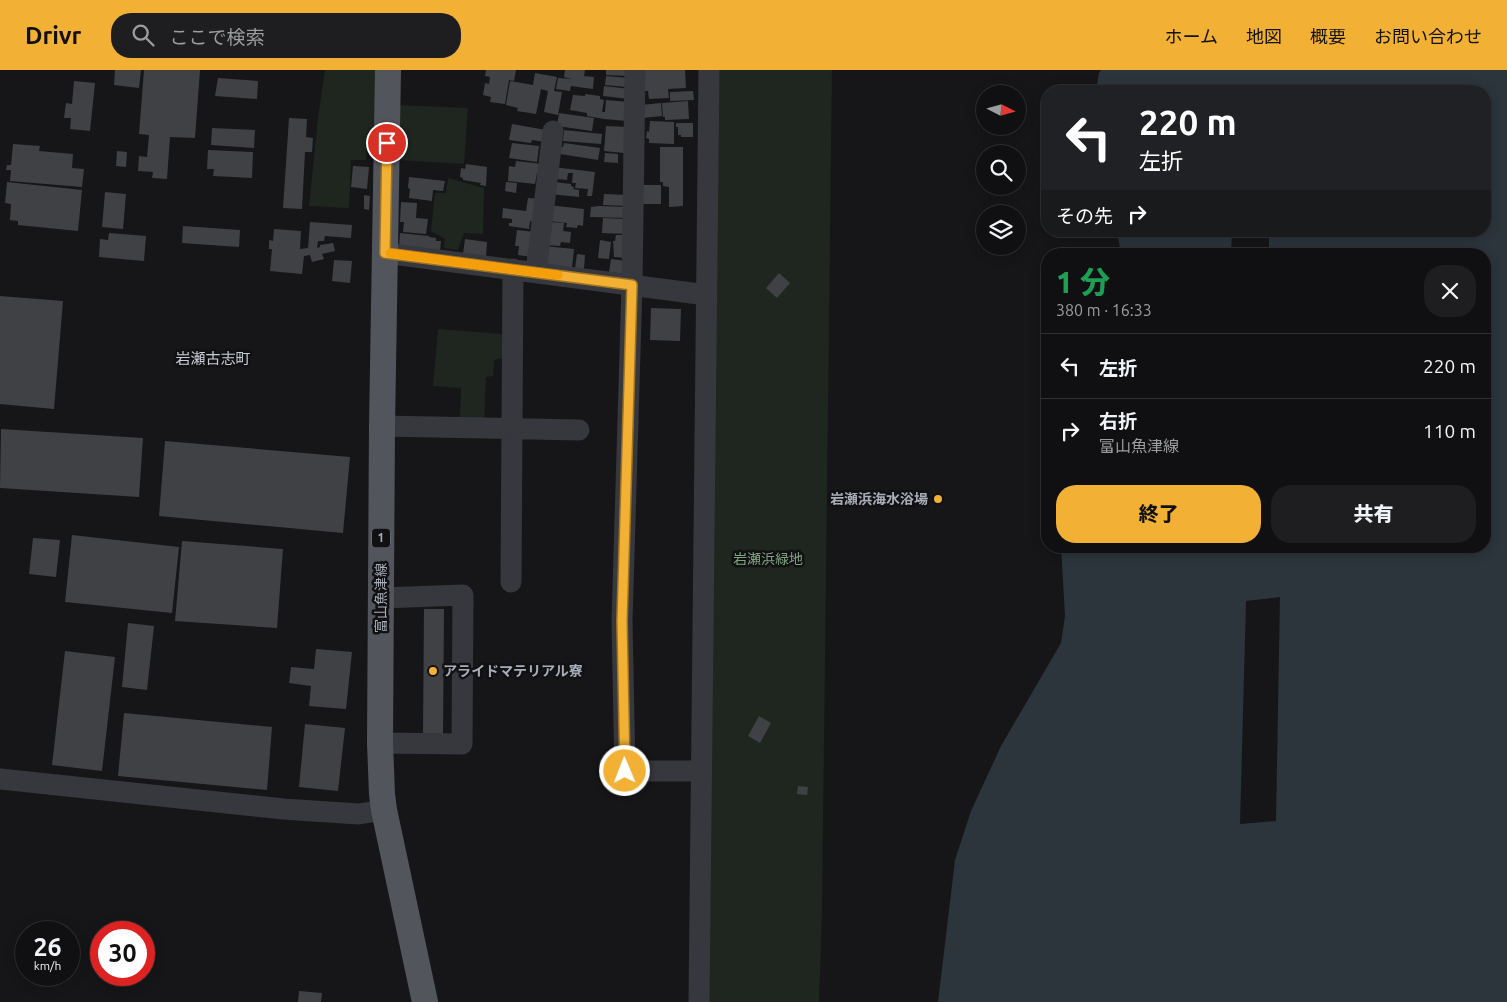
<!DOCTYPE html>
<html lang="ja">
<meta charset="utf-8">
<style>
body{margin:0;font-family:Ubuntu,"Noto Sans JP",sans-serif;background:#1e1e20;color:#f1f3f6;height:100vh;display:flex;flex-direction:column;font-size:19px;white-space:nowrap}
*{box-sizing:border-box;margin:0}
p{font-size:16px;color:#9c9d9f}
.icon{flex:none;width:28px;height:28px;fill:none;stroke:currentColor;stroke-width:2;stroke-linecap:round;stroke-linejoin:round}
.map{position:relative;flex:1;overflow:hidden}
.details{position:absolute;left:1041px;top:178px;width:450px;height:305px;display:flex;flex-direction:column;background:#101012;border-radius:20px;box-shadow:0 2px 12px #0003,0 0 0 1px #303032}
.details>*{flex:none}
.guide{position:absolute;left:1041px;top:15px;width:450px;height:152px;border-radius:20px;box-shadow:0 2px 12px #0003,0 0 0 1px #303032;background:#202124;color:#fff;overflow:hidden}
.needle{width:32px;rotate:96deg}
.buttons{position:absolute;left:976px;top:15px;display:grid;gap:10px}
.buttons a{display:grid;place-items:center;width:50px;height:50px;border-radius:50%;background:#101012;box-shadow:0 2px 12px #0003,0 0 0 1px #303032;font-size:25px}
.speed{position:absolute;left:15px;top:851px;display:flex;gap:10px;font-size:25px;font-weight:700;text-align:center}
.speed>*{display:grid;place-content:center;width:65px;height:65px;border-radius:50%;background:#101012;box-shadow:0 2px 12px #0003,0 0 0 1px #303032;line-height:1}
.speed small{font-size:12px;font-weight:400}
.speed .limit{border:8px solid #d22;background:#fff;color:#111}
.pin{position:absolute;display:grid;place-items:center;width:42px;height:42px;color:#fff;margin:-21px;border:2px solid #fff;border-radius:50%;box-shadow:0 1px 5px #0007}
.me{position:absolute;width:55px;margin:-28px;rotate:359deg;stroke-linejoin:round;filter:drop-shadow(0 0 4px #0008)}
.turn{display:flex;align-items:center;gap:18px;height:105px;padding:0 15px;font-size:22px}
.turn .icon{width:65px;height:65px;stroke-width:2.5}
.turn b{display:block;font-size:35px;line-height:42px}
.then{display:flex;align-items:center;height:48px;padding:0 15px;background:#0003;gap:10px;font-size:19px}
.round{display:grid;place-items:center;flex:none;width:52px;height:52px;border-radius:20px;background:#1e1e20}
.headline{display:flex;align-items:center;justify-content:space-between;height:85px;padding:0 15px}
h1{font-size:30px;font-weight:800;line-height:38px;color:#1e9e55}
.primary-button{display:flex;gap:10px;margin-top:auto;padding:10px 15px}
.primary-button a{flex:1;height:58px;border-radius:20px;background:#f2b134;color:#111;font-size:20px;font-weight:800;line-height:58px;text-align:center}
.primary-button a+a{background:#1e1e20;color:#f1f3f6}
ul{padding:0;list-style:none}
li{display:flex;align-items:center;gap:15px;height:65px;padding:0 15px;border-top:1px solid #303032}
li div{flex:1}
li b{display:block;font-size:19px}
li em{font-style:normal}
header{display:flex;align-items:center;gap:30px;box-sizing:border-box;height:70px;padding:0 25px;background:#f2b134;color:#111}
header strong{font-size:24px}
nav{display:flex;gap:28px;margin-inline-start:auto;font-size:18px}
.search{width:350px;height:45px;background:#1e1e20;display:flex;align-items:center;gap:12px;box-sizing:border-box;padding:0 18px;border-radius:20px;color:#9c9d9f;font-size:19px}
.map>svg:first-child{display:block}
.green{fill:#1e261f}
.water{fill:#2c353c}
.pier{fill:#161618}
.building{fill:#404145}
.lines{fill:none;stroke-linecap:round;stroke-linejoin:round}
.minor{stroke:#37383d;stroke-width:21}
.major{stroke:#53555c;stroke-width:26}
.route-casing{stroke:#9d7322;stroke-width:12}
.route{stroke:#f2b134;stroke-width:9}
.slow{stroke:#f59e0b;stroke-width:9}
.poi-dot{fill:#f2b134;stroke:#111113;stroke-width:2}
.labels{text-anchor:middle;stroke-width:5;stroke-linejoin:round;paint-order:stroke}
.shield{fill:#111113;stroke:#7b7e86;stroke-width:1}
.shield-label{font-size:12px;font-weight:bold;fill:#a8adb8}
.poi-label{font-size:14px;font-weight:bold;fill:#a8adb8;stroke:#111113;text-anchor:end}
.park-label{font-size:14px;fill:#7fa381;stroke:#111113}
.street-label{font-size:14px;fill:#a8adb8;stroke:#111113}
.neighbourhood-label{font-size:15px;fill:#c9ccd4;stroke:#111113}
</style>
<header>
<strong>Drivr</strong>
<div class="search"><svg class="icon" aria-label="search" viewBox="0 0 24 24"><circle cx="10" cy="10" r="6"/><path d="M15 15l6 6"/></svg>ここで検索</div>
<nav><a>ホーム</a><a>地図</a><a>概要</a><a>お問い合わせ</a></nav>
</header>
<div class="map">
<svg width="1507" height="932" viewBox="0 0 1507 932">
<rect width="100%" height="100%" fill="#161618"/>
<path class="green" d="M325,0H380L377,65L368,64L366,90H351L349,138L309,136L318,48Z
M715,0H832L822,838L819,932H705Z
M397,35L468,38L464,94L396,90Z
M448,108L484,118L483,164L464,163L458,180L444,178L445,169L431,161L435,123H446Z
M438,259L502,264V288L494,290L493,306L486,307L484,353L460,352L461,318L433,316Z"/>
<path class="water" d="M1101,0H1507V932H938L955,790L971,741L1001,676L1061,573L1065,546L1061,476H1485V184H1121L1117,161H1485V21H1096L1099,3Z"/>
<path class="pier" d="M1232,161H1269V184H1231Z
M1280,527L1276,751L1240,754L1246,531Z"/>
<path class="building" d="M115,0H141L139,18L114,15Z
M144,0H200L195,68L170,67L167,109L152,108L153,102L138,101L139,86L147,87L149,65L139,64Z
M486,0H516L514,11L509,10L505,34L490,32L491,27L483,25L485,13L489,14L490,7L485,6Z
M565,0H585L584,6L594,7L593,19L571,16L570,21L556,19L558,8L572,9L564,7Z
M606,0H628L627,6L606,5Z
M641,0H685L686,18L668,19L669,28L649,29L648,21H642Z
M535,3L557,7L554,21L562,22L558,45L544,42L548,21L541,19L536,44L517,41L518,38L506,35L510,11L533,15Z
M606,6L628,8L627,17L605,15Z
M218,8L258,11L257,29L215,26Z
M74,11L95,13L90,61L70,59L71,48H64L66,33L72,34Z
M604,16L630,19L629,29L603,26Z
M693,21L694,30L670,31V22Z
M585,24L600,26V29L604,30L602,42H605L606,30L629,32L627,51L604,49L587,46V43L570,40L573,25L585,26Z
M688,31L689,49L665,50V47H663L662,33Z
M661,33L662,46L642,48L641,35Z
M559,43L594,48L592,61L557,56Z
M289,48L307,49L306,67L313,68L312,82H305L302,139L283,138Z
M650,51L674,52V74L649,73V69L646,68L647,61L649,62Z
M676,53H693V67H681V65H678V57H676Z
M512,54L546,60L545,72L532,70L531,73L509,70Z
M606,56L628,57L624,83L604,81Z
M212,58L255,60L254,78L211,75Z
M564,60L602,64L601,74L563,71Z
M512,73L539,76L537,92L509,88Z
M564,73L600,78L598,90L560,84L561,77H563Z
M13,74L40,76L39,81L73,84L72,98L84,99L82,117L10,111L11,100H6L7,95H11Z
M660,77H683V136L669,137V117L663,116V112H660Z
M208,80L253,82L252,108L213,106L214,99H207Z
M117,81L127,82L126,97L116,96Z
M605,83L618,84V93L604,92Z
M516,91L543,94L539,104L537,103L535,114L508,111L509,96L515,97Z
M466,94L487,97L486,116L480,115L481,113L463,110V108L460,107L461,98L465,99Z
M353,96L369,97L367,119L351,117Z
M553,97L595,102L592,126H587L588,119L575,118L576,113H572L573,103H568L567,110L558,109Z
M409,107L445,111L443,121L433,120L432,131L409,128L410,119L408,118Z
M7,112L82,120L78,161L18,155V151L10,150L11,134L5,133Z
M506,112L517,113L516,123L505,121Z
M554,112L571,114V116L574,117L573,119L579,120V127L550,124Z
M641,115H661V134H641Z
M105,122L126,124L123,159L102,157Z
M604,124L627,125V136L603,135Z
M364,125L370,126L369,140L364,139Z
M528,128L539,129L533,152L530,151L529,159L509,156V153H512V149L502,148L503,138L526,141Z
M401,132L417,133L416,148L428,149L426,164L403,162L404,152H400Z
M548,135L584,139L583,156L578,155L577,158L566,157L567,153L549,151Z
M599,136L628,137V148L590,147L591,137Z
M603,148L627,149V164L602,163Z
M310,152L352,155L351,168L325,166L324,171H318L317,178L320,177V175L333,173L335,181L322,184L324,189L312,192L310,185L304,186L302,204L270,201L272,179H269V170L273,171L274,159L301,161L300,179L308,178Z
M551,152L564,153L563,161L571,162L570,173L561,172L560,176L544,175Z
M183,156L240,160L239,177L182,173Z
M517,160L535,162L532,187L518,185L519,176H515Z
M109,163L146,166L144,191L99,187L100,169L108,170Z
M400,163L429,166V167L436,168V171H441L440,181L399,177Z
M616,165H627L626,188L614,187L613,171H615Z
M465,169L487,172L486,186L463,184Z
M600,170L611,172L609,189L598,188Z
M544,176L574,179L572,198L542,194Z
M577,184L585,185L584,199L575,198Z
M611,189L627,191L626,204L609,202Z
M334,190L352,191L350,213L332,211Z
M779,203L790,213L777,228L766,218Z
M0,226L63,231L54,339L0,334Z
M651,238L681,239L680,271L650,270Z
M1,359L143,368L139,427L0,418Z
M165,371L350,387L343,463L159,446Z
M72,465L179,477L172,543L65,532Z
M33,468L60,470L56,507L29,504Z
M182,471L283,479L277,558L175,551Z
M424,539H444L443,664H423Z
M128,553L154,556L147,620L122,617Z
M316,579L352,582L346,639L309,636L311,616L289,613L291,597L314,599Z
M65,581L115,587L102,701L52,695Z
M124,643L272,657L267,720L118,706Z
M759,646L771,653L760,673L748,666Z
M305,654L345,658L338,721L299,717Z
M798,716L808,717L807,725L797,724Z
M299,921L322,923L321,932H298Z"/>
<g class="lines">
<path class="minor" d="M635,0L632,215L622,551L625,701H701
M385,183L707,225
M536,202L553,61
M382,356L579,360
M511,512L513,199
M380,673L462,674L463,525L381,528
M0,709L283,739L359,744L384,740
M699,932L709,0"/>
<path class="major" d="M388,0L382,356L380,673L382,724L384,740L425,932"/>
</g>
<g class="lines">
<defs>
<path id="route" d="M387,73L385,183L632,215L622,551L625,701"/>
</defs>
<use href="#route" class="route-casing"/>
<use href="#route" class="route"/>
<path class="slow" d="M390,183L558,205"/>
</g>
<g class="poi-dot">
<circle cx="938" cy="429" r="5"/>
<circle cx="433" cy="601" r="5"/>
</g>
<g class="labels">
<rect class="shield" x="372" y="458.5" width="18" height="19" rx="4"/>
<g class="shield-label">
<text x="381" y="472">1</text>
</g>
<g class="poi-label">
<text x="928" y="434">岩瀬浜海水浴場</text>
<text x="443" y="606" text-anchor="start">アライドマテリアル寮</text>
</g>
<g class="park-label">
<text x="768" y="494">岩瀬浜緑地</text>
</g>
<g class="street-label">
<text transform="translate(381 528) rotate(-90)" y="5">富山魚津線</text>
</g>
<g class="neighbourhood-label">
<text x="213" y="294">岩瀬古志町</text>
</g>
</g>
</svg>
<div class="buttons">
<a><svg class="needle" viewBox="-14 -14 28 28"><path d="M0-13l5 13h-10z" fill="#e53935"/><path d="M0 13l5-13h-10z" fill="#9c9d9f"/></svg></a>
<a><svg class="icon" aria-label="search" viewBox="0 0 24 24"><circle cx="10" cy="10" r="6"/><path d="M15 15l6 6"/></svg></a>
<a><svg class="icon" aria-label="layers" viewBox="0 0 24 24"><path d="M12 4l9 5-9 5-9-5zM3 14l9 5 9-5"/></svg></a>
</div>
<div class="speed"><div>26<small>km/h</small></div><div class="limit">30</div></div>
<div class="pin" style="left:387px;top:73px;background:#d93025"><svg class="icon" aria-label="arrive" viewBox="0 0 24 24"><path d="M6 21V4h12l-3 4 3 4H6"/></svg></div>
<svg class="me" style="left:625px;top:701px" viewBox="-20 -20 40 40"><circle r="17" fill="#f2b134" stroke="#fff" stroke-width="3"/><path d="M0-11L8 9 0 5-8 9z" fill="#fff"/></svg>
<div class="guide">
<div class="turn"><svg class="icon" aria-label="left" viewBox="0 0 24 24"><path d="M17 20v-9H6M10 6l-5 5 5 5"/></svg><div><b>220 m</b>左折</div></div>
<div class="then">その先<svg class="icon" aria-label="right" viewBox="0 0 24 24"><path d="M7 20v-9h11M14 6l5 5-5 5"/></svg></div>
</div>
<section class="details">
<div class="headline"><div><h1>1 分</h1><p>380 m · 16:33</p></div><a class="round"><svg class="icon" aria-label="close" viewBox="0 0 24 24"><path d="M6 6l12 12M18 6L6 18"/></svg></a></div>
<ul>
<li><svg class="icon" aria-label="left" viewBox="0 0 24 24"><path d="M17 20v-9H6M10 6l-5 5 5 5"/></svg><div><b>左折</b></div><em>220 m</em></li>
<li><svg class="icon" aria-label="right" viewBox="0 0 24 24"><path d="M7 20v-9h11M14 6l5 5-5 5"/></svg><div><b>右折</b><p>富山魚津線</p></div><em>110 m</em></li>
</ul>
<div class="primary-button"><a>終了</a><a>共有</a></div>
</section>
</div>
